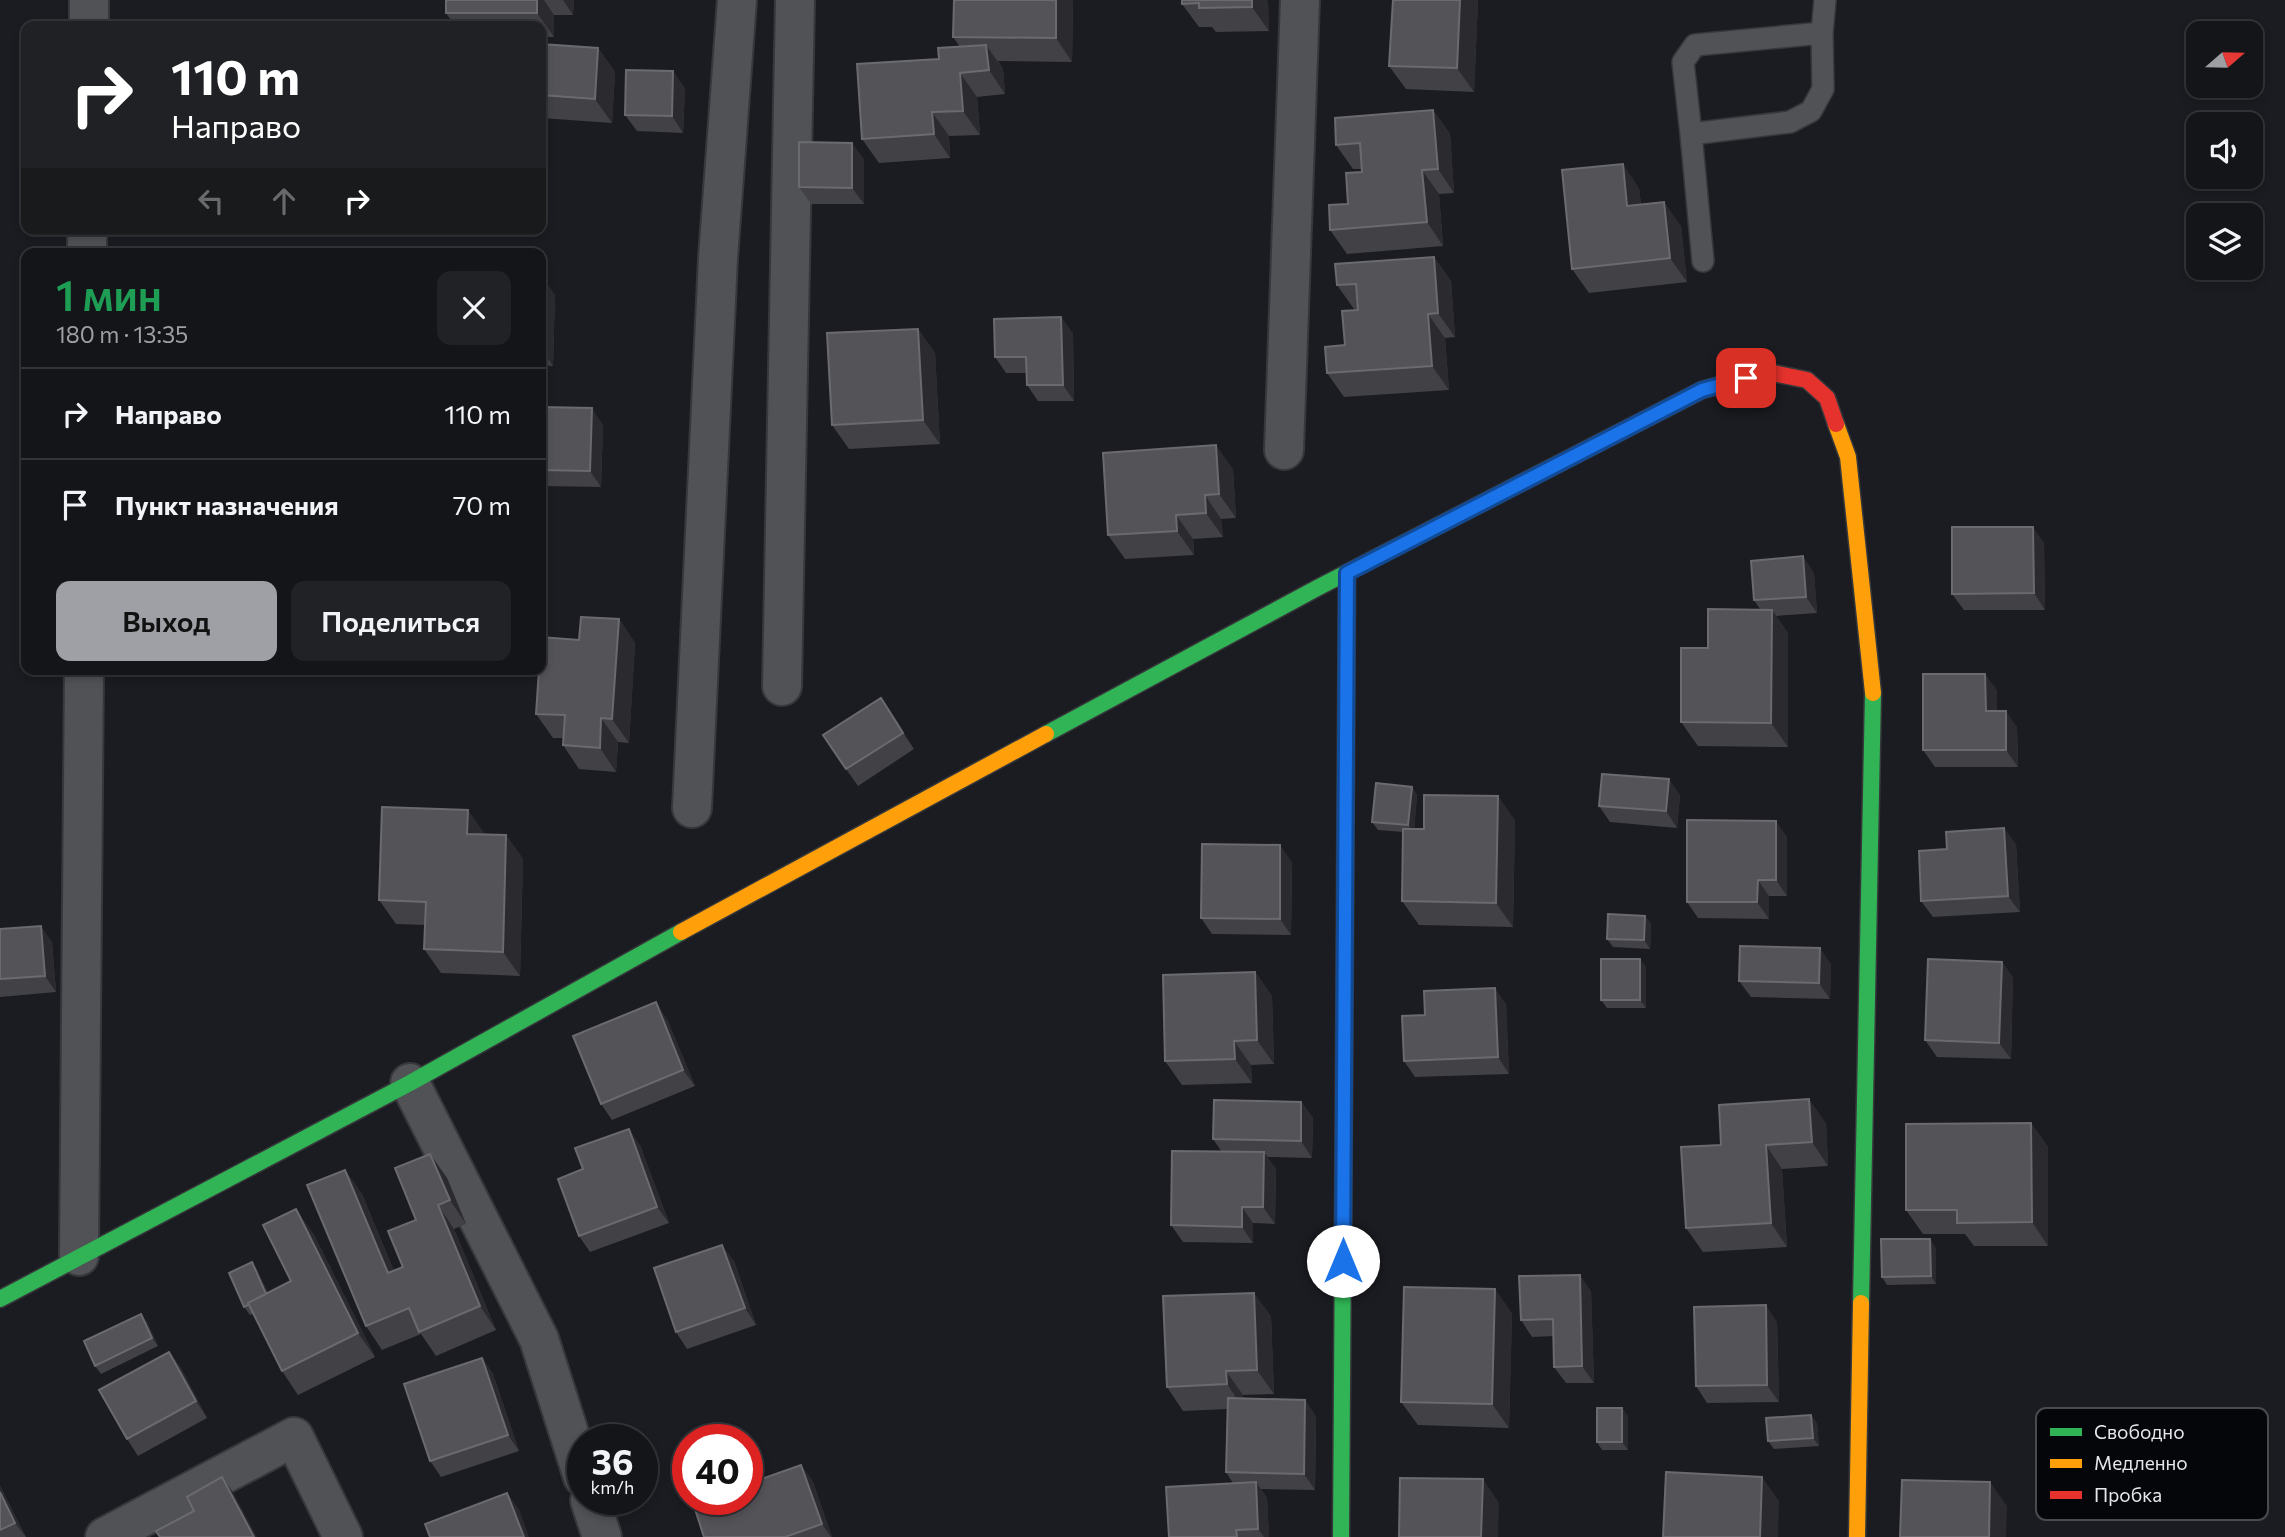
<!DOCTYPE html>
<html lang="ru">
<meta charset="utf-8">
<style>
body{margin:0;font-family:Commissioner,sans-serif;background:#212226;color:#f1f3f6;height:100vh;display:flex;flex-direction:column;font-size:26px;white-space:nowrap}
*{box-sizing:border-box;margin:0}
p{font-size:23px;color:#9d9fa2}
.icon{flex:none;width:38px;height:38px;fill:none;stroke:currentColor;stroke-width:2;stroke-linecap:round;stroke-linejoin:round}
.map{position:relative;flex:1;overflow:hidden}
.details{position:absolute;left:21px;top:248px;width:525px;height:427px;display:flex;flex-direction:column;background:#141519;border-radius:14px;box-shadow:0 4px 10px #0003,0 0 0 2px #333438}
.details>*{flex:none}
.hud{position:absolute;left:21px;top:21px;width:525px;height:214px;border-radius:14px;box-shadow:0 4px 10px #0003,0 0 0 2px #333438;background:#202124;color:#fff;overflow:hidden}
.needle{width:46px;rotate:70deg}
.tools{position:absolute;left:2186px;top:21px;display:grid;gap:14px}
.tools a{display:grid;place-items:center;width:77px;height:77px;border-radius:14px;background:#141519;box-shadow:0 4px 10px #0003,0 0 0 2px #333438;font-size:35px}
.speed{position:absolute;left:567px;top:1424px;display:flex;gap:14px;font-size:35px;font-weight:700;text-align:center}
.speed>*{display:grid;place-content:center;width:91px;height:91px;border-radius:50%;background:#141519;box-shadow:0 4px 10px #0003,0 0 0 2px #333438;line-height:1}
.speed small{font-size:18px;font-weight:400}
.speed .limit{border:10px solid #d22;background:#fff;color:#111}
.pin{position:absolute;display:grid;place-items:center;width:60px;height:60px;color:#fff;margin:-30px;border-radius:14px;box-shadow:0 4px 10px #0006}
.me{position:absolute;width:77px;margin:-38px;rotate:0deg;stroke-linejoin:round;filter:drop-shadow(0 0 5px #0008)}
.turn{display:flex;align-items:center;gap:24px;height:147px;padding:0 35px;font-size:32px}
.turn .icon{width:91px;height:91px;stroke-width:2.5}
.turn b{display:block;font-size:49px;line-height:60px}
.lanes{display:flex;align-items:center;height:66px;padding:0 35px;background:#0003;justify-content:center;gap:35px;direction:ltr}
.lanes .off{opacity:.35}
.round{display:grid;place-items:center;flex:none;width:74px;height:74px;border-radius:14px;background:#212226}
.head{display:flex;align-items:center;justify-content:space-between;height:119px;padding:0 35px}
h1{font-size:42px;font-weight:600;line-height:52px;color:#1e9e55}
.button{display:flex;gap:14px;margin-top:auto;padding:14px 35px}
.button a{flex:1;height:80px;border-radius:14px;background:#9ea0a6;color:#111;font-size:28px;font-weight:600;line-height:80px;text-align:center}
.button a+a{background:#212226;color:#f1f3f6}
ul{padding:0;list-style:none}
li{display:flex;align-items:center;gap:21px;height:91px;padding:0 35px;border-top:2px solid #333438}
li div{flex:1}
li b{display:block;font-size:26px}
li em{font-style:normal}
.map>svg:first-child{display:block}
.lines{fill:none;stroke-linecap:round;stroke-linejoin:round}
.lane-casing{stroke:#36383b;stroke-width:24}
.street-casing{stroke:#36383b;stroke-width:42}
.fast-casing{stroke:#36383b;stroke-width:19}
.slow-casing{stroke:#36383b;stroke-width:19}
.jam-casing{stroke:#36383b;stroke-width:19}
.lane{stroke:#515256;stroke-width:21}
.street{stroke:#515256;stroke-width:38}
.fast{stroke:#30b455;stroke-width:16}
.slow{stroke:#ff9f0a;stroke-width:16}
.jam{stroke:#e5322d;stroke-width:16}
.wall{fill:#414146}
.shaded-wall{fill:#2b2b2f}
.building{fill:#535358;stroke:#6a6a6f;stroke-width:2}
.route-casing{stroke:#114b97;stroke-width:18}
.route{stroke:#1a73e8;stroke-width:12}
.key{fill:#050609;stroke:#484a4d;stroke-width:2}
.key-label{font-size:19px;fill:#e5e7ed}
</style>
<div class="map">
<svg width="2285" height="1537" viewBox="0 0 2285 1537">
<rect width="100%" height="100%" fill="#1b1c21"/>
<g class="lines">
<defs>
<path id="lane" d="M1822,33L1823,89L1811,111L1790,122L1691,134L1683,62L1695,45L1822,33L1825,0
M1691,134L1703,261"/>
<path id="street" d="M89,26V0
M87,254V229
M1284,450L1300,0
M782,686L795,0
M692,808L718,258L737,0
M410,1083L539,1339L583,1477
M79,1256L84,670
M590,1500L602,1537
M105,1537L294,1437L343,1537"/>
<path id="fast" d="M1046,734L1319,587L1558,464
M0,1299L410,1083L681,932
M1861,1303L1873,693
M1341,1537L1344,1082"/>
<path id="slow" d="M1836,424L1848,457L1873,693
M681,932L1046,734
M1344,1082L1347,573
M1857,1537L1861,1303"/>
<path id="jam" d="M1558,464L1702,390L1768,372L1807,380L1827,398L1836,424"/>
</defs>
<use href="#lane" class="lane-casing"/>
<use href="#street" class="street-casing"/>
<use href="#fast" class="fast-casing"/>
<use href="#slow" class="slow-casing"/>
<use href="#jam" class="jam-casing"/>
<use href="#lane" class="lane"/>
<use href="#street" class="street"/>
<use href="#fast" class="fast"/>
<use href="#slow" class="slow"/>
<use href="#jam" class="jam"/>
</g>
<path class="wall" d="M446,0H574L573,15H554V37H541V26H455L446,13Z
M1073,0L1072,62L998,61L1003,69L1005,94L977,97L980,135L949,136L950,158L879,163L862,139L939,59L960,47L953,37Z
M1182,0H1266L1268,2L1269,31L1216,32L1212,27H1199L1182,4Z
M1478,0L1474,92L1406,89L1389,66Z
M541,44L598,48L615,72L612,123L541,118Z
M685,88L683,133L637,131L625,115Z
M1433,110L1450,134L1454,193L1439,194L1443,246L1347,254L1330,230L1348,204L1362,172V169H1353L1336,145Z
M864,159V204H811L799,187Z
M1639,188L1641,205L1681,226L1687,282L1589,293L1572,269Z
M1434,257L1451,281L1455,337L1445,338L1449,390L1344,397L1327,373L1345,345L1358,310L1354,309L1337,285Z
M541,279L555,295L553,366L541,365Z
M1061,317L1073,334L1074,401H1038L1027,385L1026,373H1006L995,357Z
M918,329L935,353L940,444L849,449L832,425Z
M541,407L603,425L601,487L541,486Z
M1233,469L1236,518L1221,519L1223,537L1193,539L1194,555L1125,559L1108,535Z
M2044,543L2045,610H1964L1952,594Z
M1814,573L1817,613L1776,616L1788,633V747L1698,746L1681,722L1760,609L1754,600Z
M619,619L635,643L629,743L618,742L616,772L579,769L563,745V738H553L536,714L579,640Z
M1997,690V711L2017,727L2018,767H1935L1923,750Z
M892,714L914,749L858,786L846,769Z
M1412,787L1417,795L1414,829H1424L1515,820L1513,927L1419,925L1402,901L1403,832L1378,830L1372,822Z
M1680,795L1677,828L1610,822L1599,806Z
M485,834V835H506L523,859L520,976L441,973L424,949L425,925L396,924L379,900Z
M1787,837V896H1769V919L1698,918L1687,902Z
M2016,844L2020,912L1933,917L1921,901Z
M1292,862L1291,935L1212,934L1201,918Z
M1645,916L1651,924L1650,949L1613,947L1607,939Z
M0,929L52,942L56,992L0,997Z
M2002,962L2013,978L2011,1059L1937,1057L1925,1040Z
M1831,964L1830,999L1751,997L1739,981Z
M1646,967V1008H1607L1601,1000Z
M1255,972L1272,996L1274,1064L1251,1065L1252,1083L1182,1085L1165,1061Z
M1506,1004L1509,1074L1415,1077L1404,1061L1425,1015Z
M667,1019L695,1086L612,1120L601,1104Z
M1301,1102L1313,1118L1312,1158L1267,1157L1276,1169L1275,1224L1253,1223V1243L1183,1242L1171,1225L1222,1152L1213,1139Z
M1826,1123L1828,1166L1782,1169L1787,1247L1703,1252L1686,1228L1721,1145Z
M2031,1123L2048,1147V1246H1974L1965,1234H1923L1906,1210Z
M640,1145L669,1223L590,1252L579,1236L583,1169Z
M430,1154L447,1178L466,1224L454,1229L496,1330L436,1356L421,1334L382,1350L366,1326L345,1170L362,1194L394,1271L403,1267L416,1220Z
M313,1233L375,1357L298,1395L282,1371L253,1314L250,1315L244,1307L252,1262L257,1270L268,1293L291,1281Z
M1936,1248V1284L1887,1285L1882,1277Z
M734,1261L756,1325L687,1349L676,1332Z
M1591,1291L1594,1383H1566L1554,1367V1336L1532,1337L1521,1320Z
M1512,1313L1509,1428L1418,1425L1401,1402Z
M1271,1316L1274,1394L1243,1395V1399L1305,1400L1316,1417L1315,1490L1261,1489L1267,1498L1269,1537H1169L1233,1483L1226,1472L1227,1409L1183,1411L1167,1387Z
M147,1322L158,1346L101,1374L95,1366Z
M1777,1322L1779,1402L1707,1403L1696,1386Z
M169,1352L181,1368L207,1418L138,1456L127,1439Z
M482,1358L493,1374L519,1451L441,1477L430,1461Z
M1628,1416V1450H1602L1597,1442Z
M1817,1423L1819,1446L1774,1449L1768,1441Z
M801,1465L813,1482L832,1537H704Z
M0,1486L26,1537H0Z"/>
<path class="shaded-wall" d="M537,0H544L554,15V37L537,13Z
M563,0H574L573,15Z
M1056,0H1073L1072,62L1056,38Z
M1252,0H1266L1268,2L1269,31L1252,7Z
M1460,0H1478L1474,92L1457,68Z
M986,45L1003,69L1005,94L989,70Z
M598,48L615,72L612,123L595,99Z
M673,71L685,88L683,133L672,116Z
M960,73L977,97L980,135L963,111Z
M1433,110L1450,134L1454,193L1438,169Z
M932,112L949,136L950,158L934,134Z
M852,143L864,159V204L852,188Z
M1623,164L1639,188L1644,230L1627,206Z
M1422,170L1439,194L1443,246L1427,222Z
M1664,202L1681,226L1687,282L1670,258Z
M1434,257L1451,281L1455,337L1438,313Z
M544,279L555,295L553,366L541,349Z
M1428,314L1445,338L1449,390L1432,366Z
M1061,317L1073,334L1074,401L1063,385Z
M918,329L935,353L940,444L923,420Z
M592,408L603,425L601,487L590,471Z
M1216,445L1233,469L1236,518L1219,494Z
M1205,495L1221,519L1223,537L1206,513Z
M1176,515L1193,539L1194,555L1177,531Z
M2033,527L2044,543L2045,610L2034,593Z
M1803,556L1814,573L1817,613L1806,597Z
M1772,610L1788,633V747L1771,723Z
M619,619L635,643L629,743L612,719Z
M1985,674L1997,690V727L1986,711Z
M881,698L892,714L914,749L903,733Z
M2006,711L2017,727L2018,767L2006,750Z
M601,718L618,742L616,772L600,748Z
M1669,779L1680,795L1677,828L1666,811Z
M1412,787L1417,795L1414,833L1408,825Z
M1498,796L1515,820L1513,927L1496,903Z
M468,810L485,834L484,858L467,834Z
M1776,821L1787,837V896L1776,880Z
M2004,828L2016,844L2020,912L2008,896Z
M506,835L523,859L520,976L503,952Z
M1280,845L1292,862L1291,935L1280,919Z
M1758,880L1769,896V919L1757,902Z
M1645,916L1651,924L1650,949L1644,940Z
M41,926L52,942L56,992L45,976Z
M1820,948L1831,964L1830,999L1819,983Z
M1640,959L1646,967V1008L1640,1000Z
M2002,962L2013,978L2011,1059L1999,1043Z
M1255,972L1272,996L1274,1064L1257,1040Z
M1495,988L1506,1004L1509,1074L1498,1057Z
M656,1002L667,1019L695,1086L683,1070Z
M1234,1041L1251,1065L1252,1083L1235,1059Z
M1809,1099L1826,1123L1828,1166L1812,1142Z
M1301,1102L1313,1118L1312,1158L1301,1141Z
M2031,1123L2048,1147V1246L2032,1222Z
M629,1129L640,1145L669,1223L657,1207Z
M1766,1145L1782,1169L1787,1247L1771,1223Z
M1264,1152L1276,1169L1275,1224L1263,1207Z
M430,1154L447,1178L466,1224L450,1200Z
M345,1170L362,1194L405,1297L388,1273Z
M438,1205L454,1229L496,1330L480,1306Z
M1242,1207L1253,1223V1243L1242,1227Z
M296,1209L313,1233L375,1357L358,1333Z
M1930,1239L1936,1248V1284L1931,1276Z
M722,1245L734,1261L756,1325L745,1308Z
M252,1262L257,1270L273,1305L267,1297Z
M1580,1275L1591,1291L1594,1383L1582,1366Z
M1495,1289L1512,1313L1509,1428L1492,1404Z
M1254,1293L1271,1316L1274,1394L1257,1370Z
M1766,1305L1777,1322L1779,1402L1767,1385Z
M141,1314L147,1322L158,1346L152,1338Z
M169,1352L181,1368L207,1418L196,1401Z
M482,1358L493,1374L519,1451L508,1435Z
M1226,1371L1243,1395V1408L1227,1384Z
M1305,1400L1316,1417L1315,1490L1304,1474Z
M1622,1408L1628,1416V1450L1622,1442Z
M1811,1415L1817,1423L1819,1446L1813,1438Z
M801,1465L813,1482L832,1537H831L822,1524Z
M222,1477L234,1494L257,1537H254Z
M1762,1477L1779,1501L1778,1537H1760Z
M1483,1479L1499,1503L1498,1537H1481Z
M1256,1482L1267,1498L1269,1537H1264L1258,1529Z
M1990,1482L2007,1506L2006,1537H1989Z
M0,1486L26,1537L15,1523L0,1492Z
M507,1493L519,1509L529,1537H524Z"/>
<path class="building" d="M446,0H537V13H446Z
M954,0H1056V38L953,37Z
M1182,0H1252V7L1199,8V3L1182,4Z
M1393,0H1460L1457,68L1389,66Z
M541,44L598,48L595,99L541,95Z
M986,45L989,70L960,73L963,111L932,112L934,134L862,139L857,64L939,59L938,48Z
M626,70L673,71L672,116L625,115Z
M1433,110L1438,169L1422,170L1427,222L1330,230L1329,205L1348,204L1346,173L1362,172L1360,143L1336,145L1335,118Z
M799,142L852,143V188L799,187Z
M1623,164L1627,206L1664,202L1670,258L1572,269L1562,170Z
M1434,257L1438,313L1428,314L1432,366L1327,373L1325,347L1345,345L1342,311L1358,310L1356,284L1337,285L1335,264Z
M541,279H544L541,349Z
M1061,317L1063,385H1027L1026,357H995L994,319Z
M918,329L923,420L832,425L827,333Z
M541,407L592,408L590,471L541,470Z
M1216,445L1219,494L1205,495L1206,513L1176,515L1177,531L1108,535L1103,453Z
M1952,527H2033L2034,593L1952,594Z
M1803,556L1806,597L1754,600L1751,561Z
M1708,609L1772,610L1771,723L1681,722V648H1708Z
M581,617L619,619L612,719L601,718L600,748L563,745L565,715L536,714L539,670H541V637L579,640Z
M1923,674H1985L1986,711H2006V750H1923Z
M881,698L903,733L846,769L823,735Z
M1602,774L1669,779L1666,811L1599,806Z
M1376,783L1412,787L1408,825L1372,822Z
M1424,795L1498,796L1496,903L1402,901L1403,829H1424Z
M382,807L468,810L467,834L506,835L503,952L424,949L426,902L379,900Z
M1687,820L1776,821V880H1758L1757,902H1687Z
M2004,828L2008,896L1921,901L1919,851L1947,849L1946,832Z
M1202,844L1280,845V919L1201,918Z
M1608,914L1645,916L1644,940L1607,939Z
M41,926L45,976L0,979V929Z
M1740,946L1820,948L1819,983L1739,981Z
M1601,959H1640V1000H1601Z
M1928,959L2002,962L1999,1043L1925,1040Z
M1255,972L1257,1040L1234,1041L1235,1059L1165,1061L1163,975Z
M1495,988L1498,1057L1404,1061L1402,1016L1425,1015L1424,991Z
M656,1002L683,1070L601,1104L573,1036Z
M1809,1099L1812,1142L1766,1145L1771,1223L1686,1228L1681,1147L1721,1145L1719,1105Z
M1214,1100L1301,1102V1141L1213,1139Z
M2031,1123L2032,1222L1957,1223V1210H1906V1124Z
M629,1129L657,1207L579,1236L558,1179L583,1169L575,1148Z
M1172,1151L1264,1152L1263,1207H1242V1227L1171,1225Z
M430,1154L450,1200L438,1205L480,1306L419,1332L409,1308L366,1326L307,1185L345,1170L388,1273L403,1267L388,1231L416,1220L395,1168Z
M296,1209L358,1333L282,1371L248,1303L291,1281L263,1225Z
M1881,1239H1930L1931,1276L1882,1277Z
M722,1245L745,1308L676,1332L654,1268Z
M252,1262L266,1294L248,1303V1305L244,1307L229,1273Z
M1580,1275L1582,1366L1554,1367L1553,1319L1521,1320L1519,1276Z
M1404,1287L1495,1289L1492,1404L1401,1402Z
M1254,1293L1257,1370L1226,1371L1227,1384L1167,1387L1163,1296Z
M1766,1305L1767,1385L1696,1386L1694,1307Z
M141,1314L152,1338L95,1366L84,1341Z
M169,1352L196,1401L127,1439L99,1390Z
M482,1358L508,1435L430,1461L404,1384Z
M1228,1398L1305,1400L1304,1474L1226,1472Z
M1597,1408H1622V1442H1597Z
M1811,1415L1813,1438L1768,1441L1766,1418Z
M801,1465L822,1524L785,1537H704L693,1503L702,1500H747V1484Z
M1666,1472L1762,1477L1760,1537H1663Z
M222,1477L254,1537H160L156,1531L194,1511L187,1497Z
M1400,1478L1483,1479L1481,1537H1399Z
M1902,1480L1990,1482L1989,1537H1900Z
M1256,1482L1258,1529L1236,1530L1237,1537H1169L1166,1487Z
M0,1492L15,1523L0,1530Z
M507,1493L524,1537H430L425,1524Z"/>
<g class="lines">
<defs>
<path id="route" d="M1343,1261L1347,573L1702,390L1746,378"/>
</defs>
<use href="#route" class="route-casing"/>
<use href="#route" class="route"/>
</g>
<rect x="2036" y="1408" width="232" height="112" rx="10" class="key"/>
<rect x="2050" y="1428" width="32" height="8" fill="#30b455"/>
<rect x="2050" y="1459" width="32" height="9" fill="#ff9f0a"/>
<rect x="2050" y="1491" width="32" height="8" fill="#e5322d"/>
<g class="key-label">
<text x="2094" y="1439">Свободно</text>
<text x="2094" y="1470">Медленно</text>
<text x="2094" y="1502">Пробка</text>
</g>
</svg>
<div class="tools">
<a><svg class="needle" viewBox="-14 -14 28 28"><path d="M0-13l5 13h-10z" fill="#e53935"/><path d="M0 13l5-13h-10z" fill="#9d9fa2"/></svg></a>
<a><svg class="icon" aria-label="sound" viewBox="0 0 24 24"><path d="M4 9h4l5-4v14l-5-4H4zM17 9q2 3 0 6"/></svg></a>
<a><svg class="icon" aria-label="layers" viewBox="0 0 24 24"><path d="M12 4l9 5-9 5-9-5zM3 14l9 5 9-5"/></svg></a>
</div>
<div class="speed"><div>36<small>km/h</small></div><div class="limit">40</div></div>
<div class="pin" style="left:1746px;top:378px;background:#d93025"><svg class="icon" aria-label="arrive" viewBox="0 0 24 24"><path d="M6 21V4h12l-3 4 3 4H6"/></svg></div>
<svg class="me" style="left:1343px;top:1261px" viewBox="-20 -20 40 40"><circle r="19" fill="#fff"/><path d="M0-13L10 11 0 6-10 11z" fill="#1a73e8"/></svg>
<div class="hud">
<div class="turn"><svg class="icon" aria-label="right" viewBox="0 0 24 24"><path d="M7 20v-9h11M14 6l5 5-5 5"/></svg><div><b>110 m</b>Направо</div></div>
<div class="lanes"><svg class="icon off" aria-label="left" viewBox="0 0 24 24"><path d="M17 20v-9H6M10 6l-5 5 5 5"/></svg><svg class="icon off" aria-label="ahead" viewBox="0 0 24 24"><path d="M12 20V5M6 11l6-6 6 6"/></svg><svg class="icon" aria-label="right" viewBox="0 0 24 24"><path d="M7 20v-9h11M14 6l5 5-5 5"/></svg></div>
</div>
<section class="details">
<div class="head"><div><h1>1 мин</h1><p>180 m · 13:35</p></div><a class="round"><svg class="icon" aria-label="close" viewBox="0 0 24 24"><path d="M6 6l12 12M18 6L6 18"/></svg></a></div>
<ul>
<li><svg class="icon" aria-label="right" viewBox="0 0 24 24"><path d="M7 20v-9h11M14 6l5 5-5 5"/></svg><div><b>Направо</b></div><em>110 m</em></li>
<li><svg class="icon" aria-label="arrive" viewBox="0 0 24 24"><path d="M6 21V4h12l-3 4 3 4H6"/></svg><div><b>Пункт назначения</b></div><em>70 m</em></li>
</ul>
<div class="button"><a>Выход</a><a>Поделиться</a></div>
</section>
</div>
